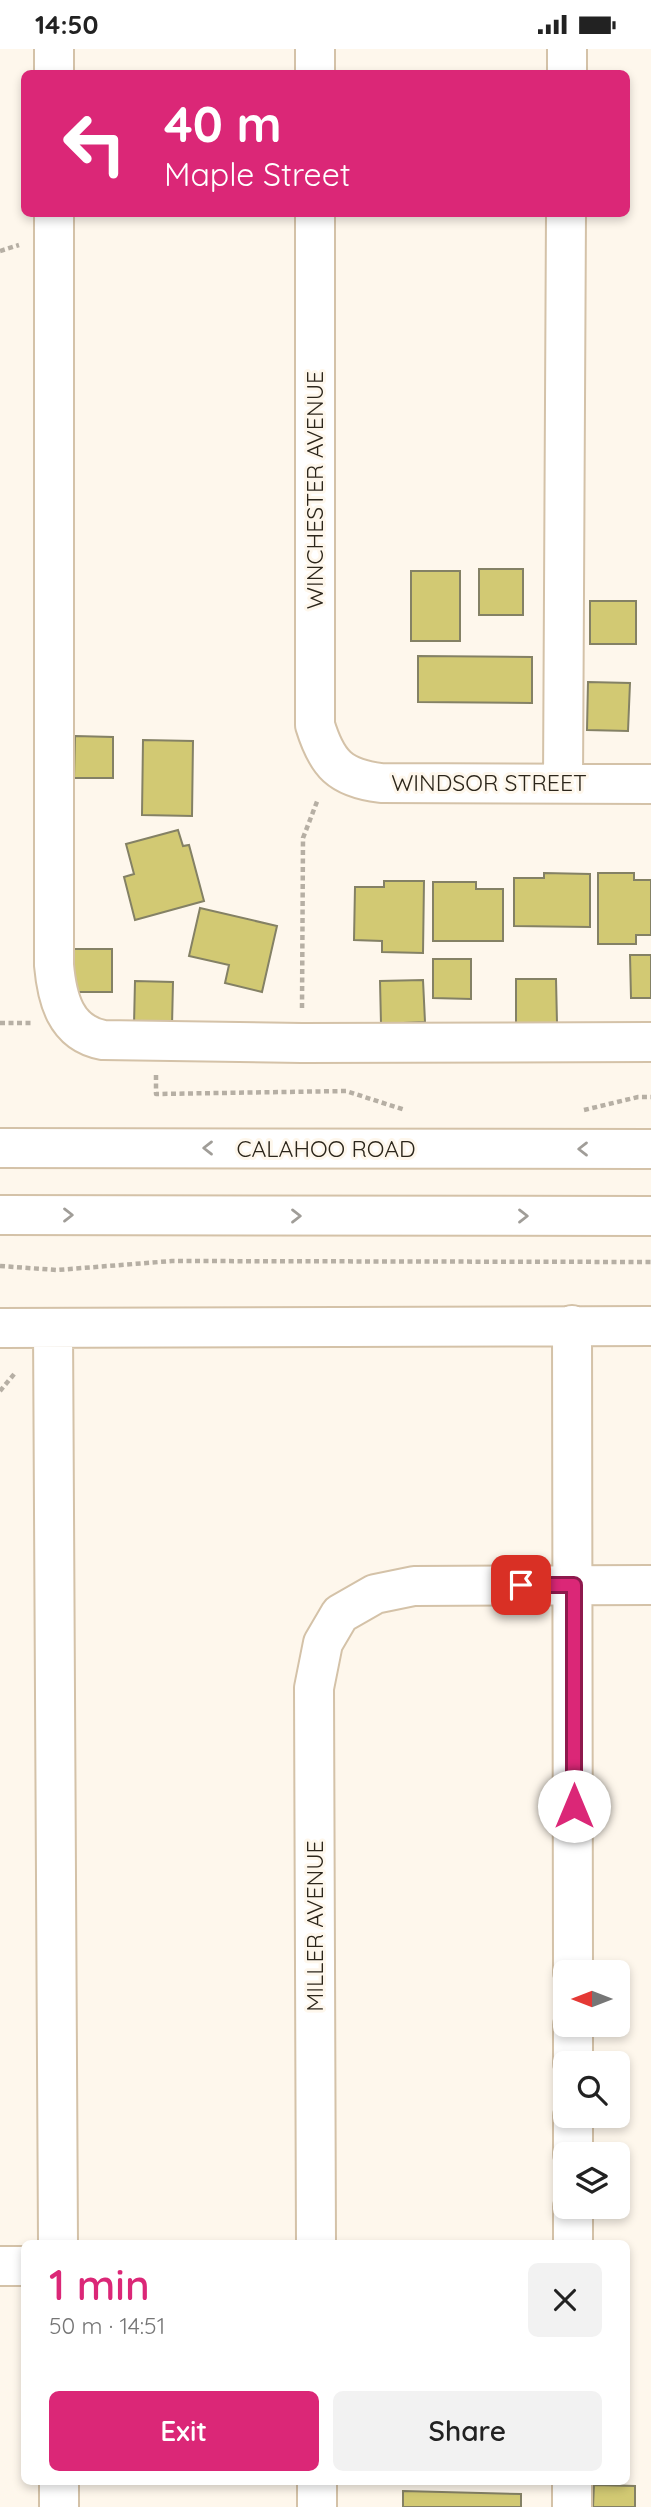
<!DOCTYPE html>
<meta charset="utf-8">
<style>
body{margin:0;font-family:Quicksand,sans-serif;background:#f2f2f2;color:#222;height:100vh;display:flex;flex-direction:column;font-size:26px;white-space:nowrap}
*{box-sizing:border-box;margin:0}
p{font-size:23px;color:#767676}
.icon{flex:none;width:38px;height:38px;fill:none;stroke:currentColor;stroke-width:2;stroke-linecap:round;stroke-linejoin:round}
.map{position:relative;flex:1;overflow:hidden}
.details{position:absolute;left:21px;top:2191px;width:609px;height:245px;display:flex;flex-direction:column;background:#fff;border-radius:10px;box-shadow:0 4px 10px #0003}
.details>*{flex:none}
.top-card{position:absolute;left:21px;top:21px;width:609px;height:147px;border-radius:10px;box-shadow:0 4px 10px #0003;background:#db2777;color:#fff;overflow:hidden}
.needle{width:46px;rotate:270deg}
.tools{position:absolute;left:553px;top:1911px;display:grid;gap:14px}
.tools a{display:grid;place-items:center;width:77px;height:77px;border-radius:10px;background:#fff;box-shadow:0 4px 10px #0003;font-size:35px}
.pin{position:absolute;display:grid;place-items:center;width:60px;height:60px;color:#fff;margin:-30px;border-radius:14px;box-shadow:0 4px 10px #0006}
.me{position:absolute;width:77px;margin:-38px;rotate:0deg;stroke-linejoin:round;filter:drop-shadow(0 0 5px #0008)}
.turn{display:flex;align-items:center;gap:24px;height:147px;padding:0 28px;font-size:32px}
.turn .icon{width:91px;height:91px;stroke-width:2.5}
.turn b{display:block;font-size:49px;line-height:60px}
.round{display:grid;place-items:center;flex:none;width:74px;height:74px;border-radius:10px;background:#f2f2f2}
.headline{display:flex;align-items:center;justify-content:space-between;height:119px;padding:0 28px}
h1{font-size:42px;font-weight:600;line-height:52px;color:#db2777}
.cta{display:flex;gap:14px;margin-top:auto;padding:14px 28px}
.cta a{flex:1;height:80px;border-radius:10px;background:#db2777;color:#fff;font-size:28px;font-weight:600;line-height:80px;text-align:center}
.cta a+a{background:#f2f2f2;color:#222}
.status{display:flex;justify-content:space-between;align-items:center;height:49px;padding:0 35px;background:#fff;direction:ltr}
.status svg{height:19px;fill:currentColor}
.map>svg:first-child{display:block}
.building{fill:#d2c973;stroke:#848165;stroke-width:2}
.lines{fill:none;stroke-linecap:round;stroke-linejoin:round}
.minor-casing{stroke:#d4c2a8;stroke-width:42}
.major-casing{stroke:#d4c2a8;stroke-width:42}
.path{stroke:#b6afa4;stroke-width:4.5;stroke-dasharray:5 3.5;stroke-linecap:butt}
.minor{stroke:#fff;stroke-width:38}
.major{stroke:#fff;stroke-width:38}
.oneway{stroke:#a09d98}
.route-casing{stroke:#8e194d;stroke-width:18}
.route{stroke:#db2777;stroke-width:12}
.labels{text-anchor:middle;stroke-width:6;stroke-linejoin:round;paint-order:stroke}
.street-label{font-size:23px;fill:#2c261b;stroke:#fef7ec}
</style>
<div class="status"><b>14:50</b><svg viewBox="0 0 49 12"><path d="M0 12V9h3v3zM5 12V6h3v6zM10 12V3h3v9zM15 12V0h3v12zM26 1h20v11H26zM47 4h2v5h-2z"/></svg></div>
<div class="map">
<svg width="651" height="2458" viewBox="0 0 651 2458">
<rect width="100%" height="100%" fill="#fef7ec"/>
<path class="building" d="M479,520H523V566H479Z
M411,522H460V592H411Z
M590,552H636V595H590Z
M418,607L532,608V654L418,653Z
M588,633L630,634L628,682L587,681Z
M75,687L113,688V729H74Z
M143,691L193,692L192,767L142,766Z
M178,781L183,797L189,796L204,852L135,871L124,828L134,825L126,795Z
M544,824L590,825V878L514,877V829H544Z
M598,824H634V831H651V886H636V895H598Z
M384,832H424L423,904L382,903V892L354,891L355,838H384Z
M433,833H476V840H503V892H433Z
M200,859L277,877L262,943L225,934L229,916L189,907Z
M72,900H112V943H72Z
M630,906H651V949H631Z
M433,910H471V950L433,949Z
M516,930H556L557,974H516Z
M423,931L425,973L381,975L380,932Z
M135,932L173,933L172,977L134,976Z
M594,2436L635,2437V2458H593Z
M403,2442L521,2445V2458H403Z"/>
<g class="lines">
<defs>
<path id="minor" d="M54,24V0
M315,24V0
M567,24V0
M54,164V916C57,949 65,984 103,991L302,994L651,993
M315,164V676C327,715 340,729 381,734L651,735
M563,734L566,164
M572,1276L573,1923
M0,1279L651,1277
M53,1279L58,2194
M573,2014V1976
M573,2105V2067
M316,2194L314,1639L323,1594L340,1565L375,1545L414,1537L651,1536
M573,2194V2158
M0,2217H24
M59,2432V2458
M317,2432V2458
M572,2458V2432"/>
<path id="major" d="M0,1099L651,1100
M0,1166L651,1167"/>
</defs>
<use href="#minor" class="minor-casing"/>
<use href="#major" class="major-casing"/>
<path class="path" d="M0,202L19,196
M302,959L303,789L318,750
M0,974H31
M156,1026V1045L346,1042L405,1061
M584,1061L638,1048H651
M0,1217L57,1221L172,1212L651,1213
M0,1342L15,1324"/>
<use href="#minor" class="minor"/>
<use href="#major" class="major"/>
</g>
<defs><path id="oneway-chevron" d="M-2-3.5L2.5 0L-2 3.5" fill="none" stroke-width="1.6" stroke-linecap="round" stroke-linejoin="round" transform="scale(1.75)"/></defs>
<g class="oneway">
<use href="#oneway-chevron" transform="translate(208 1099) rotate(-180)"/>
<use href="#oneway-chevron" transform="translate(583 1100) rotate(-180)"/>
<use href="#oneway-chevron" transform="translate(68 1166)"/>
<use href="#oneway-chevron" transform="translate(296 1167)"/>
<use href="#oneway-chevron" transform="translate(523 1167)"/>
</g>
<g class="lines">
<defs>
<path id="route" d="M521,1536H574V1757"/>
</defs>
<use href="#route" class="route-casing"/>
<use href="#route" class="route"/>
</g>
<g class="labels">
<g class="street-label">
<text transform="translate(315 441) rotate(-90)" y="8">WINCHESTER AVENUE</text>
<text x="489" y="742">WINDSOR STREET</text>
<text x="326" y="1108">CALAHOO ROAD</text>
<text transform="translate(315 1877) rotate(-90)" y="8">MILLER AVENUE</text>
</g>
</g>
</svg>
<div class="tools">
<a><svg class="needle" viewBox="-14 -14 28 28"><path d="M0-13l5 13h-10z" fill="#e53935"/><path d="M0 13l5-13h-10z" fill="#767676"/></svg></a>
<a><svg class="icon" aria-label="search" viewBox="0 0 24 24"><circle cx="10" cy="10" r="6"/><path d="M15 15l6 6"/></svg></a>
<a><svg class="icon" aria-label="layers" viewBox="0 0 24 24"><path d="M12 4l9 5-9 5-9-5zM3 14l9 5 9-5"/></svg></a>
</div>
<div class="pin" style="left:521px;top:1536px;background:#d93025"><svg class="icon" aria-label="arrive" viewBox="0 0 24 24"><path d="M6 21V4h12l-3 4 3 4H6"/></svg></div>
<svg class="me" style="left:574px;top:1757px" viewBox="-20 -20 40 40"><circle r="19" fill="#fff"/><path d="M0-13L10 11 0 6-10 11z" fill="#db2777"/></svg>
<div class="top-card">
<div class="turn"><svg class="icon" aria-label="left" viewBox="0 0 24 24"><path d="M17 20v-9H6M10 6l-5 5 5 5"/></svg><div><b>40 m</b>Maple Street</div></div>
</div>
<section class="details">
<div class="headline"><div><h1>1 min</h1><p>50 m · 14:51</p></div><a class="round"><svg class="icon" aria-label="close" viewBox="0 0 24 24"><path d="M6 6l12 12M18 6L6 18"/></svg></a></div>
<div class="cta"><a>Exit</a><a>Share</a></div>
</section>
</div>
